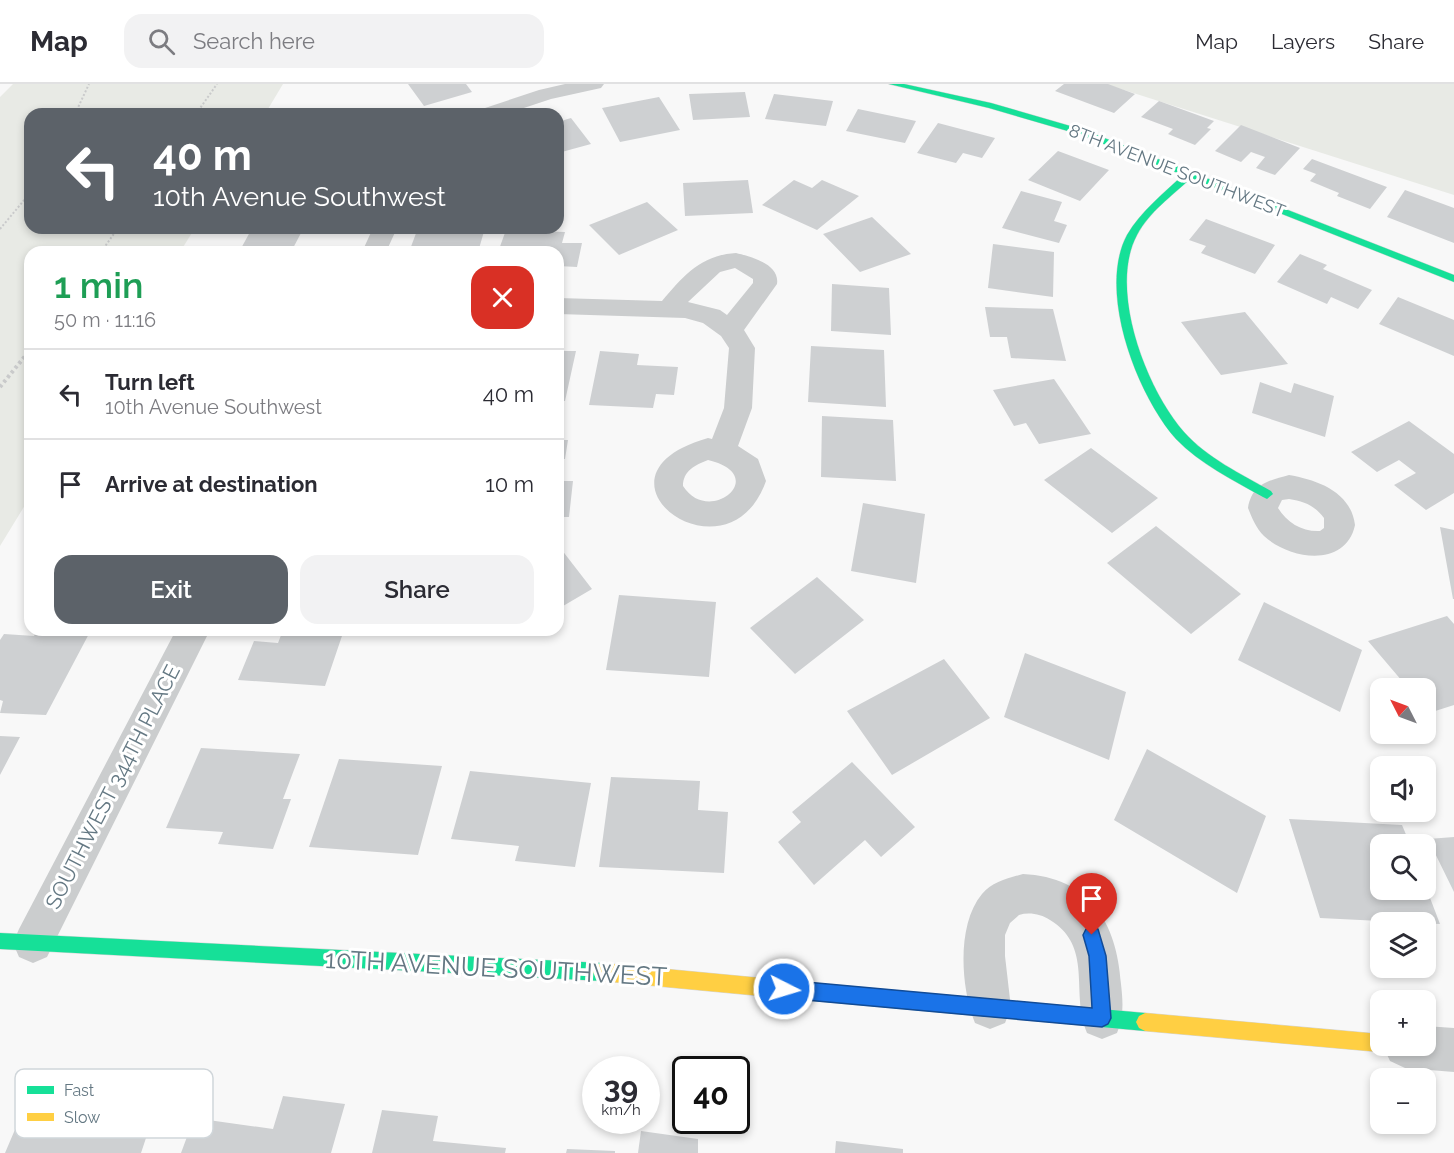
<!DOCTYPE html>
<meta charset="utf-8">
<style>
body{margin:0;font-family:Raleway,sans-serif;background:#f2f2f3;color:#2b2b33;height:100vh;display:flex;flex-direction:column;font-size:22px;white-space:nowrap}
*{box-sizing:border-box;margin:0}
p{font-size:20px;color:#7c7c81}
.icon{flex:none;width:33px;height:33px;fill:none;stroke:currentColor;stroke-width:2;stroke-linecap:round;stroke-linejoin:round}
.map{position:relative;flex:1;overflow:hidden}
.details{position:absolute;left:24px;top:162px;width:540px;height:390px;display:flex;flex-direction:column;background:#fff;border-radius:18px;box-shadow:0 3px 9px #0003}
.details>*{flex:none}
.guide{position:absolute;left:24px;top:24px;width:540px;height:126px;border-radius:18px;box-shadow:0 3px 9px #0003;background:#5c6269;color:#fff;overflow:hidden}
.needle{width:39px;rotate:312deg}
.fabs{position:absolute;left:1370px;top:594px;display:grid;gap:12px}
.fabs a{display:grid;place-items:center;width:66px;height:66px;border-radius:12px;background:#fff;box-shadow:0 3px 9px #0003;font-size:30px}
.speed{position:absolute;left:582px;top:972px;display:flex;gap:12px;font-size:30px;font-weight:700;text-align:center}
.speed>*{display:grid;place-content:center;width:78px;height:78px;border-radius:50%;background:#fff;box-shadow:0 3px 9px #0003;line-height:1}
.speed small{font-size:15px;font-weight:400}
.speed .limit{border:3px solid #111;border-radius:9px;background:#fff;color:#111}
.pin{position:absolute;display:grid;place-items:center;width:51px;height:51px;color:#fff;margin:-62px -26px;border-radius:50% 50% 50% 0;rotate:-45deg;box-shadow:0 0 6px #0007}
.pin .icon{rotate:45deg}
.me{position:absolute;width:66px;margin:-33px;rotate:95deg;stroke-linejoin:round;filter:drop-shadow(0 0 4px #0008)}
.turn{display:flex;align-items:center;gap:21px;height:126px;padding:0 30px;font-size:27px}
.turn .icon{width:78px;height:78px;stroke-width:2.5}
.turn b{display:block;font-size:42px;line-height:51px}
.round{display:grid;place-items:center;flex:none;width:63px;height:63px;border-radius:18px;background:#f2f2f3}
.overview{display:flex;align-items:center;justify-content:space-between;height:102px;padding:0 30px}
h1{font-size:36px;font-weight:600;line-height:45px;color:#1e9e55}
.action{display:flex;gap:12px;margin-top:auto;padding:12px 30px}
.action a{flex:1;height:69px;border-radius:18px;background:#5c6269;color:#fff;font-size:24px;font-weight:600;line-height:69px;text-align:center}
.action a+a{background:#f2f2f3;color:#2b2b33}
ul{padding:0;list-style:none}
li{display:flex;align-items:center;gap:18px;height:90px;padding:0 30px;border-top:2px solid #e1e1e2}
li div{flex:1}
li b{display:block;font-size:22px}
li em{font-style:normal}
header{display:flex;align-items:center;gap:36px;box-sizing:border-box;height:84px;padding:0 30px;background:#fff;border-bottom:2px solid #e1e1e2}
header strong{font-size:28px}
nav{display:flex;gap:33px;margin-inline-start:auto;font-size:21px}
.search{width:420px;height:54px;background:#f2f2f3;display:flex;align-items:center;gap:15px;box-sizing:border-box;padding:0 21px;border-radius:18px;color:#7c7c81;font-size:22px}
.map>svg:first-child{display:block}
.green{fill:#e8eae5}
.building{fill:#ced0d2}
.lines{fill:none;stroke-linecap:round;stroke-linejoin:round}
.fast-casing{stroke:#d4d5d6;stroke-width:1}
.slow-casing{stroke:#d4d5d6;stroke-width:1}
.path-far1{stroke:#c9cacb;stroke-width:2;stroke-dasharray:2 2;stroke-linecap:butt}
.path{stroke:#c9cacb;stroke-width:4;stroke-dasharray:3 3;stroke-linecap:butt}
.street{fill:#cbcdce;fill-rule:evenodd}
.fast{fill:#16e098;fill-rule:evenodd}
.slow{fill:#ffcf43;fill-rule:evenodd}
.route{fill:#1a73e8;stroke:#114b97;stroke-width:1.5}
.labels{text-anchor:middle;stroke-width:6;stroke-linejoin:round;paint-order:stroke}
.far-street-label{font-size:18px;fill:#647883;stroke:#fff}
.street-label{font-size:21px;fill:#647883;stroke:#fff}
.near-street-label{font-size:26px;fill:#647883;stroke:#fff}
.key{fill:#fff;stroke:#d0d6da;stroke-width:1.5}
.key-label{font-size:16px;fill:#647883}
</style>
<header>
<strong>Map</strong>
<div class="search"><svg class="icon" aria-label="search" viewBox="0 0 24 24"><circle cx="10" cy="10" r="6"/><path d="M15 15l6 6"/></svg>Search here</div>
<nav><a>Map</a><a>Layers</a><a>Share</a></nav>
</header>
<div class="map">
<svg width="1454" height="1069" viewBox="0 0 1454 1069">
<rect width="100%" height="100%" fill="#f8f8f8"/>
<path class="green" d="M13,0H283L265,30H30V144H195L180,168H30V413L0,462V13Z
M1105,0H1454V111Z"/>
<path class="building" d="M408,0H466L472,8L424,22Z
M1064,0H1108L1135,10L1114,29L1055,7Z
M745,8L750,33L693,36L689,10Z
M774,10L833,17L826,42L765,35Z
M659,13L680,46L620,58L602,24Z
M1159,17L1214,37L1207,44L1211,45L1195,61L1168,50L1173,45L1141,33Z
M858,25L916,37L905,59L846,47Z
M571,34L591,60L558,69V38Z
M938,39L995,54L982,74L963,69L956,79L917,69Z
M1241,41L1300,64L1275,91L1256,84L1265,73L1251,68L1241,78L1215,67Z
M1058,67L1109,86L1080,117L1028,96Z
M1312,75L1387,103L1370,125L1337,112L1339,109L1310,97L1316,90L1303,85Z
M748,96L753,129L685,132L683,99Z
M794,96L812,104L822,96L859,112L817,146L762,121Z
M1405,106L1454,124V159L1387,133Z
M1021,107L1062,118L1054,137L1067,141L1059,159L1002,144Z
M647,118L678,146L619,171L589,141Z
M872,133L911,170L860,188L823,150Z
M1206,135L1275,161L1255,190L1201,169L1206,162L1189,156Z
M418,144H485L478,168H409Z
M506,146L565,148L562,159H582L577,183L558,182V168H498Z
M250,148L301,149L291,168H239Z
M993,160L1054,168L1053,213L988,204Z
M1300,170L1327,181L1323,185L1372,206L1358,225L1331,213L1327,220L1277,198Z
M832,200L889,204L891,251L831,247Z
M1398,213L1454,236V272L1379,240Z
M985,223L1053,225L1066,277L1011,274L1007,253H990Z
M1245,228L1288,280L1221,291L1181,238Z
M811,262L884,266L886,323L808,318Z
M558,267H576L565,317H558Z
M600,267L639,270L637,281L678,283L674,311L656,310L653,324L589,321Z
M1054,295L1091,350L1039,360L1026,339L1014,342L993,306Z
M1260,298L1291,309L1294,299L1334,312L1325,353L1252,329Z
M822,332L893,336L896,397L821,393Z
M1409,337L1454,370V409L1426,426L1394,401L1416,389L1399,376L1377,388L1351,368Z
M558,356H568L565,375H558Z
M1091,364L1158,414L1112,449L1044,396Z
M558,397H573L569,433H558Z
M863,419L925,430L916,499L851,487Z
M1156,442L1241,510L1191,550L1107,479Z
M1440,443L1454,446V515H1453Z
M558,461L592,505L558,525Z
M817,493L864,536L795,590L750,544Z
M619,511L716,518L709,593L606,586Z
M1264,518L1362,566L1340,628L1238,576Z
M1447,532L1454,540V621L1429,629L1425,625V604H1408L1368,557Z
M37,546H91L46,631L0,629L3,617L0,616V556L4,550L34,552Z
M283,546H344L325,602L238,596L254,557L278,559Z
M1025,569L1126,608L1109,676L1004,633Z
M944,575L990,634L892,691L847,627Z
M0,652L20,653L0,691Z
M201,664L300,670L283,715H291L273,765L218,760L223,748L166,744Z
M1147,665L1266,732L1237,809L1114,736Z
M339,675L442,682L418,771L309,763Z
M852,678L915,743L881,773L865,756L814,801L778,758L801,738L792,728Z
M470,687L591,699L575,783L515,777L519,762L451,755Z
M611,693L700,697L698,726L728,728L724,789L599,783Z
M1289,735L1402,741L1410,760H1380V806H1427L1440,840L1320,834Z
M1454,753V808L1428,755Z
M283,1012L345,1020L331,1069H181L194,1034L273,1045Z
M28,1015L157,1021L141,1069H5Z
M382,1026L438,1032L433,1057L506,1064L505,1069H372Z
M641,1047L698,1055V1069H638Z
M836,1057L903,1065V1069H835Z
M567,1065L615,1067V1069H566Z"/>
<g class="lines">
<defs>
<path id="fast" d="M889,0H904L991,19L1084,46L1454,191V198L1191,94C1172,112 1149,128 1137,151C1108,205 1146,305 1184,348C1207,374 1241,390 1271,407L1273,410L1267,415L1263,413C1233,396 1200,380 1176,355C1137,311 1097,207 1127,151C1141,127 1163,110 1183,91L1078,50L989,24Z
M0,849L602,879L608,882L611,888L608,894L602,897L0,865Z
M782,896L1145,929L1151,932L1154,938L1151,944L1145,947L782,914L776,911L773,905L776,899Z"/>
<path id="slow" d="M602,879L782,896L788,899L791,905L788,911L782,914L602,897L596,894L593,888L596,882Z
M1145,929L1380,950V962H1388L1386,965L1380,968L1145,947L1139,944L1136,938L1139,932Z"/>
</defs>
<use href="#fast" class="fast-casing"/>
<use href="#slow" class="slow-casing"/>
<path class="path-far1" d="M75,30L89,0
M196,30L217,0
M0,145L30,109
M101,168L118,144"/>
<path class="path" d="M0,303L30,266"/>
<path class="street" d="M565,0H604L601,4L551,15L506,30H476L479,26L539,6Z
M373,144H397L386,168H362Z
M736,169C752,173 780,180 777,200L744,246L755,264L752,324L738,362L758,375L766,397C728,505 574,392 708,354L712,355L724,324L729,264L721,252L703,239L685,234L558,230V214L662,217C683,192 701,171 736,169ZM735,184L753,195V199L727,231L720,226L688,218L720,188ZM708,376C772,391 709,443 683,402C683,387 695,381 708,376Z
M1289,391C1318,396 1351,408 1355,441C1346,484 1290,476 1264,452C1256,444 1252,434 1248,424C1252,400 1268,397 1289,391ZM1289,415C1304,417 1315,422 1324,434V444L1320,447C1303,448 1287,439 1278,424L1282,416Z
M176,546H210L47,873L33,879L19,873L13,859L19,845Z
M1023,790C1089,793 1117,838 1121,900C1123,918 1124,932 1117,949L1102,955L1087,949C1070,909 1094,863 1050,836C1041,830 1029,828 1019,831L1010,839L1005,851V872L1011,924L1005,939L990,945L975,939C961,905 956,841 982,810C992,798 1008,794 1023,790Z
M1425,942L1454,944V988L1405,984L1390,977L1383,962H1425Z"/>
<use href="#fast" class="fast"/>
<use href="#slow" class="slow"/>
</g>
<path class="route" d="M1092,843L1098,845L1106,872L1111,934L1108,940L1102,943L784,914L777,911L775,905L777,899L784,896L1092,924L1089,872L1083,851L1086,845Z"/>
<g class="labels">
<g class="far-street-label">
<text transform="translate(1177 87) rotate(21)" y="6">8TH AVENUE SOUTHWEST</text>
</g>
<g class="street-label">
<text transform="translate(113 703) rotate(-63)" y="7">SOUTHWEST 344TH PLACE</text>
</g>
<g class="near-street-label">
<text transform="translate(496 884) rotate(3)" y="9">10TH AVENUE SOUTHWEST</text>
</g>
</g>
<rect x="15" y="985" width="198" height="69" rx="9" class="key"/>
<rect x="27" y="1002" width="27" height="8" fill="#16e098"/>
<rect x="27" y="1029" width="27" height="8" fill="#ffcf43"/>
<g class="key-label">
<text x="64" y="1012">Fast</text>
<text x="64" y="1039">Slow</text>
</g>
</svg>
<div class="fabs">
<a><svg class="needle" viewBox="-14 -14 28 28"><path d="M0-13l5 13h-10z" fill="#e53935"/><path d="M0 13l5-13h-10z" fill="#7c7c81"/></svg></a>
<a><svg class="icon" aria-label="sound" viewBox="0 0 24 24"><path d="M4 9h4l5-4v14l-5-4H4zM17 9q2 3 0 6"/></svg></a>
<a><svg class="icon" aria-label="search" viewBox="0 0 24 24"><circle cx="10" cy="10" r="6"/><path d="M15 15l6 6"/></svg></a>
<a><svg class="icon" aria-label="layers" viewBox="0 0 24 24"><path d="M12 4l9 5-9 5-9-5zM3 14l9 5 9-5"/></svg></a>
<a>+</a>
<a>−</a>
</div>
<div class="speed"><div>39<small>km/h</small></div><div class="limit">40</div></div>
<div class="pin" style="left:1092px;top:851px;background:#d93025"><svg class="icon" aria-label="arrive" viewBox="0 0 24 24"><path d="M6 21V4h12l-3 4 3 4H6"/></svg></div>
<svg class="me" style="left:784px;top:905px" viewBox="-20 -20 40 40"><circle r="17" fill="#1a73e8" stroke="#fff" stroke-width="3"/><path d="M0-11L8 9 0 5-8 9z" fill="#fff"/></svg>
<div class="guide">
<div class="turn"><svg class="icon" aria-label="left" viewBox="0 0 24 24"><path d="M17 20v-9H6M10 6l-5 5 5 5"/></svg><div><b>40 m</b>10th Avenue Southwest</div></div>
</div>
<section class="details">
<div class="overview"><div><h1>1 min</h1><p>50 m · 11:16</p></div><a class="round" style="background:#d93025;color:#fff"><svg class="icon" aria-label="close" viewBox="0 0 24 24"><path d="M6 6l12 12M18 6L6 18"/></svg></a></div>
<ul>
<li><svg class="icon" aria-label="left" viewBox="0 0 24 24"><path d="M17 20v-9H6M10 6l-5 5 5 5"/></svg><div><b>Turn left</b><p>10th Avenue Southwest</p></div><em>40 m</em></li>
<li><svg class="icon" aria-label="arrive" viewBox="0 0 24 24"><path d="M6 21V4h12l-3 4 3 4H6"/></svg><div><b>Arrive at destination</b></div><em>10 m</em></li>
</ul>
<div class="action"><a>Exit</a><a>Share</a></div>
</section>
</div>
